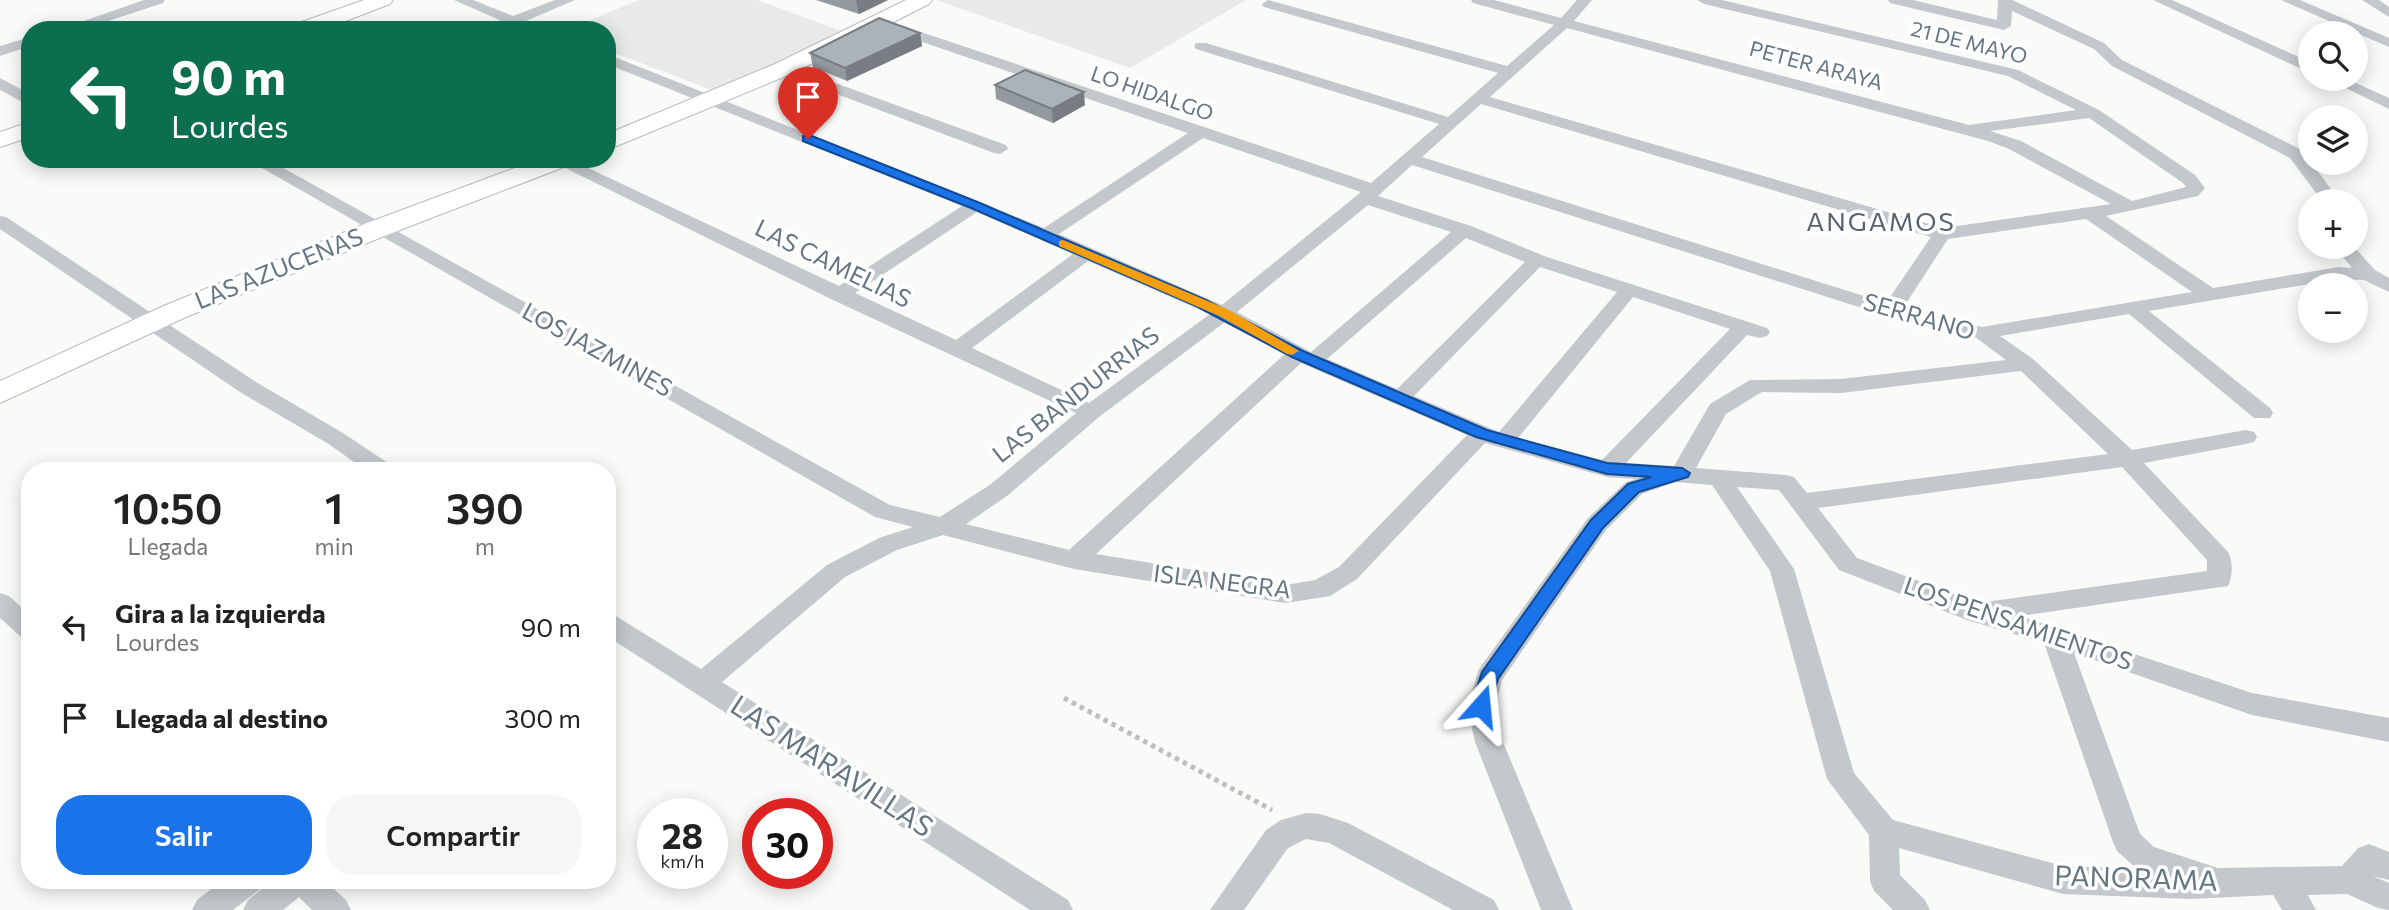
<!DOCTYPE html>
<html lang="es">
<meta charset="utf-8">
<style>
body{margin:0;font-family:Commissioner,sans-serif;background:#f6f6f6;color:#222;height:100vh;display:flex;flex-direction:column;font-size:26px;white-space:nowrap}
*{box-sizing:border-box;margin:0}
p{font-size:23px;color:#767676}
.icon{flex:none;width:38px;height:38px;fill:none;stroke:currentColor;stroke-width:2;stroke-linecap:round;stroke-linejoin:round}
.map{position:relative;flex:1;overflow:hidden}
.sheet{position:absolute;left:21px;top:462px;width:595px;height:427px;display:flex;flex-direction:column;background:#fff;border-radius:28px;box-shadow:0 4px 18px #0003}
.sheet>*{flex:none}
.top-card{position:absolute;left:21px;top:21px;width:595px;height:147px;border-radius:28px;box-shadow:0 4px 18px #0003;background:#0b6e4f;color:#fff;overflow:hidden}
.fabs{position:absolute;left:2298px;top:21px;display:grid;gap:14px}
.fabs a{display:grid;place-items:center;width:70px;height:70px;border-radius:50%;background:#fff;box-shadow:0 4px 18px #0003;font-size:35px}
.speed{position:absolute;left:637px;top:798px;display:flex;gap:14px;font-size:35px;font-weight:700;text-align:center}
.speed>*{display:grid;place-content:center;width:91px;height:91px;border-radius:50%;background:#fff;box-shadow:0 4px 18px #0003;line-height:1}
.speed small{font-size:18px;font-weight:400}
.speed .limit{border:10px solid #d22;background:#fff;color:#111}
.pin{position:absolute;display:grid;place-items:center;width:60px;height:60px;color:#fff;margin:-72px -30px;border-radius:50% 50% 50% 0;rotate:-45deg;box-shadow:0 0 7px #0007}
.pin .icon{rotate:45deg}
.me{position:absolute;width:77px;margin:-38px;rotate:18deg;stroke-linejoin:round;filter:drop-shadow(0 0 5px #0008)}
.turn{display:flex;align-items:center;gap:24px;height:147px;padding:0 35px;font-size:32px}
.turn .icon{width:91px;height:91px;stroke-width:2.5}
.turn b{display:block;font-size:49px;line-height:60px}
.eta{display:flex;justify-content:space-evenly;align-items:center;height:119px;text-align:center}
.eta b{font-size:42px;font-weight:600;line-height:49px}
.button{display:flex;gap:14px;margin-top:auto;padding:14px 35px}
.button a{flex:1;height:80px;border-radius:28px;background:#1a73e8;color:#fff;font-size:28px;font-weight:600;line-height:80px;text-align:center}
.button a+a{background:#f6f6f6;color:#222}
ul{padding:0;list-style:none}
li{display:flex;align-items:center;gap:21px;height:91px;padding:0 35px}
li div{flex:1}
li b{display:block;font-size:26px}
li em{font-style:normal}
.map>svg:first-child{display:block}
.built{fill:#e8e9e9}
.lines{fill:none;stroke-linecap:round;stroke-linejoin:round}
.secondary-casing{stroke:#b3babf;stroke-width:2}
.path{stroke:#bbbfc2;stroke-width:5;stroke-dasharray:4.5 4.5;stroke-linecap:butt}
.street{fill:#c3c8cc;fill-rule:evenodd}
.secondary{fill:#fff;fill-rule:evenodd}
.wall{fill:#929a9f}
.shaded-wall{fill:#777d82}
.building{fill:#aab3b9;stroke:#777d82;stroke-width:2}
.route{fill:#1a73e8;stroke:#114b97;stroke-width:2}
.slow{fill:#f59e0b}
.labels{text-anchor:middle;stroke-width:7;stroke-linejoin:round;paint-order:stroke}
.far-street-label{font-size:21px;fill:#657683;stroke:#fff}
.street-label{font-size:24px;fill:#657683;stroke:#fff}
.neighbourhood-label{font-size:26px;letter-spacing:2px;fill:#57646e;stroke:#fff}
.near-street-label{font-size:28px;fill:#657683;stroke:#fff}
</style>
<div class="map">
<svg width="2389" height="910" viewBox="0 0 2389 910">
<rect width="100%" height="100%" fill="#fafaf8"/>
<path class="built" d="M639,0H757L844,32L714,91L607,50V30H566Z
M936,0H1246L1130,68Z"/>
<g class="lines">
<defs>
<path id="secondary" d="M364,0H393L390,4L322,30H290L293,25Z
M906,0H932L929,4L791,74L607,150V134L775,64Z
M30,122V137L0,147V132Z
M539,159H575L572,164L387,235L186,317L0,403V381L166,305L367,223Z"/>
</defs>
<use href="#secondary" class="secondary-casing"/>
<path class="path" d="M1064,698L1272,810"/>
<path class="street" d="M144,0H165L163,3L81,30H58Z
M454,0H473L513,16L555,0H575L526,21L542,30H522Z
M1268,0L1507,66L1554,25L1473,3L1471,0H1494L1561,18L1577,0H1592L1574,21L1969,125L2076,110L2008,76L1704,4L1697,0H1722L2018,70L2099,110L2195,175L2205,188L2198,196L2106,216L2213,288L2339,267L2352,268L2335,247H2354L2375,270L2389,278V292L2364,280L2339,279L2149,311L2270,408L2273,413L2270,418H2254L2129,314L2000,336L2033,359L2132,450L2246,430L2254,432L2257,437L2254,442L2246,444L2144,463L2228,552C2233,561 2233,576 2228,586L2020,616L2252,693L2389,718V742L2252,715L2074,653L2140,834L2154,847L2218,868L2342,866L2358,848L2369,844L2389,852V880L2373,876L2389,883V910L2378,908L2347,894L2308,895L2316,910H2282L2273,895L2190,899L2063,894L1899,848L1900,875L1925,900L1930,910H1893L1874,891L1870,881L1869,835L1827,779L1770,571L1712,485L1675,482L1642,494L1606,530L1502,680L1495,707L1503,742L1573,910H1541L1475,742L1467,707L1479,669L1588,518L1626,482L1636,479L1607,477L1485,443L1357,579L1330,596L1286,603L1074,569L943,535L897,550L845,577L722,682L1068,900L1073,910H1030L607,636V613L616,616L701,669L827,565L879,538L913,527L875,517L246,159H267L890,505L940,517L991,484L1076,413L831,299L547,159H569L839,286L962,206L607,64V54L1044,228L1188,133L887,30L885,27L887,24H897L1371,183L1439,124L1196,49L1194,46L1196,43H1206L1448,117L1498,73L1264,7L1262,4ZM1567,28L1988,141L2009,149L2111,204L1943,228L1490,97ZM1481,104L1931,237L1886,303L1422,157ZM2089,118L2183,183L2186,187L2132,201L2021,141L1990,131ZM1203,138L1361,192L1222,305L1059,234ZM1412,165L1884,315L1975,337L2006,360L1841,379L1750,380L1710,404L1674,466L1626,463L1747,335L1760,338L1767,336L1770,332L1767,328L1544,256L1471,226L1378,196ZM1368,205L1451,232L1311,352L1237,312ZM977,212L1073,254L956,340L855,293ZM2086,219L2192,292L1982,327L1903,308L1948,239ZM1466,238L1525,262L1397,389L1327,359ZM1088,261L1210,314L1089,403L972,348ZM1540,267L1617,292L1499,432L1414,396ZM1633,297L1730,329L1602,460L1518,438ZM1225,322L1285,354L1069,550L966,524L1007,496L1099,417ZM1301,363L1467,435L1339,567L1315,580L1286,585L1096,554ZM2021,371L2108,454L1807,493L1794,477L1786,475L1696,468L1726,414L1762,392L1841,393ZM2122,467L2207,560V571L1978,603L1857,558L1818,508ZM1737,487L1779,490L1839,570L1967,620L2044,643L2113,842L2117,851L2137,869L2063,866L1893,820L1854,773L1794,569Z
M1888,0H1913L1997,20L1998,0H2012L2104,43L2122,60L2302,150L2340,201H2322L2290,158L2112,66L2094,49L2012,11L2011,26L2004,30L1890,3Z
M2153,0H2172L2310,62V73Z
M2281,0H2300L2389,38V47Z
M2362,0H2379L2389,7V17Z
M30,37V46L0,56V46Z
M783,64L1006,145L1008,149L1000,154L994,153L778,72L775,69L778,66Z
M0,78L30,94V106L0,90Z
M2327,79H2347L2389,98V109Z
M0,216L6,217L256,382L343,433L391,465L394,471H367L327,443L240,392L0,229Z
M0,593L9,596L30,615V640L21,637L0,618Z
M1306,813L1320,814L1348,823L1494,900L1499,910H1453L1329,843L1306,839L1288,848L1244,910H1210L1266,830L1281,820Z
M223,880H263L259,890L233,910H192L197,900Z
M273,880H324L346,900L351,910H312L299,897L283,910H243L248,900Z"/>
<use href="#secondary" class="secondary"/>
</g>
<path class="wall" d="M816,0H888L859,14Z
M920,33L922,46L847,81L813,67L810,53Z
M995,85L1085,105L1053,123L996,99Z"/>
<path class="shaded-wall" d="M856,0H888L859,14Z
M920,33L922,46L847,81L845,68Z
M1084,92L1085,105L1053,123L1052,109Z"/>
<path class="building" d="M879,18L920,33L845,68L810,53Z
M1025,70L1084,92L1052,109L995,85Z"/>
<path class="route" d="M803,136H812L980,203L1206,300L1303,351L1487,430L1607,463L1682,468L1690,473L1688,477L1639,492L1603,528L1498,679L1488,712L1481,714L1474,712L1471,706L1482,672L1591,520L1628,484L1651,477L1607,474L1476,437L1292,357L1196,306L971,208L803,141Z"/>
<path class="slow" d="M1063,240L1229,310L1299,351L1292,355L1287,354L1219,316L1059,246V241Z"/>
<g class="labels">
<g class="far-street-label">
<text transform="translate(1969 43) rotate(14)" y="7">21 DE MAYO</text>
<text transform="translate(1816 66) rotate(15)" y="7">PETER ARAYA</text>
<text transform="translate(1152 94) rotate(19)" y="7">LO HIDALGO</text>
</g>
<g class="street-label">
<text transform="translate(833 264) rotate(26)" y="8">LAS CAMELIAS</text>
<text transform="translate(279 269) rotate(-22)" y="8">LAS AZUCENAS</text>
<text transform="translate(1919 317) rotate(16)" y="8">SERRANO</text>
<text transform="translate(597 350) rotate(29)" y="8">LOS JAZMINES</text>
<text transform="translate(1076 395) rotate(-38)" y="8">LAS BANDURRIAS</text>
<text transform="translate(1222 582) rotate(7)" y="8">ISLA NEGRA</text>
<text transform="translate(2018 624) rotate(19)" y="8">LOS PENSAMIENTOS</text>
</g>
<g class="neighbourhood-label">
<text x="1881" y="231">ANGAMOS</text>
</g>
<g class="near-street-label">
<text transform="translate(832 766) rotate(33)" y="10">LAS MARAVILLAS</text>
<text transform="translate(2136 878) rotate(2)" y="10">PANORAMA</text>
</g>
</g>
</svg>
<div class="fabs">
<a><svg class="icon" aria-label="search" viewBox="0 0 24 24"><circle cx="10" cy="10" r="6"/><path d="M15 15l6 6"/></svg></a>
<a><svg class="icon" aria-label="layers" viewBox="0 0 24 24"><path d="M12 4l9 5-9 5-9-5zM3 14l9 5 9-5"/></svg></a>
<a>+</a>
<a>−</a>
</div>
<div class="speed"><div>28<small>km/h</small></div><div class="limit">30</div></div>
<div class="pin" style="left:808px;top:139px;background:#d93025"><svg class="icon" aria-label="arrive" viewBox="0 0 24 24"><path d="M6 21V4h12l-3 4 3 4H6"/></svg></div>
<svg class="me" style="left:1481px;top:706px" viewBox="-20 -20 40 40"><path d="M0-17L14 15 0 8-14 15z" fill="#1a73e8" stroke="#fff" stroke-width="4"/></svg>
<div class="top-card">
<div class="turn"><svg class="icon" aria-label="left" viewBox="0 0 24 24"><path d="M17 20v-9H6M10 6l-5 5 5 5"/></svg><div><b>90 m</b>Lourdes</div></div>
</div>
<section class="sheet">
<div class="eta">
<div><b>10:50</b><p>Llegada</p></div>
<div><b>1</b><p>min</p></div>
<div><b>390</b><p>m</p></div>
</div>
<ul>
<li><svg class="icon" aria-label="left" viewBox="0 0 24 24"><path d="M17 20v-9H6M10 6l-5 5 5 5"/></svg><div><b>Gira a la izquierda</b><p>Lourdes</p></div><em>90 m</em></li>
<li><svg class="icon" aria-label="arrive" viewBox="0 0 24 24"><path d="M6 21V4h12l-3 4 3 4H6"/></svg><div><b>Llegada al destino</b></div><em>300 m</em></li>
</ul>
<div class="button"><a>Salir</a><a>Compartir</a></div>
</section>
</div>
